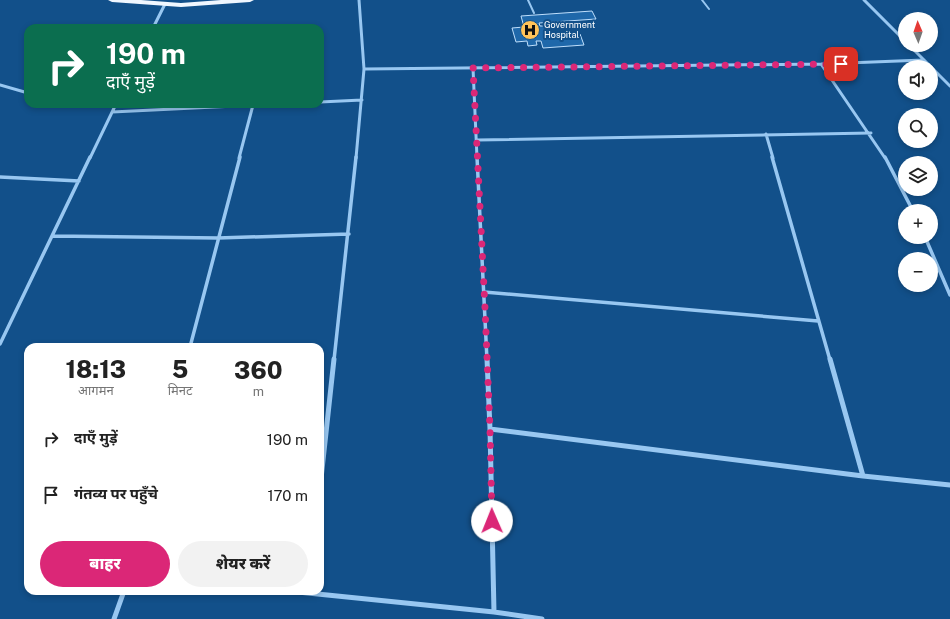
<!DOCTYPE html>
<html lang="hi">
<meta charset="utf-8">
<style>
body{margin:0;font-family:"Public Sans","Noto Sans Devanagari",sans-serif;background:#f2f2f2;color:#222;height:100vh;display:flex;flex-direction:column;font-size:15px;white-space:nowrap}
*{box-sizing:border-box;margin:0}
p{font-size:13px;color:#767676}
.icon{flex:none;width:22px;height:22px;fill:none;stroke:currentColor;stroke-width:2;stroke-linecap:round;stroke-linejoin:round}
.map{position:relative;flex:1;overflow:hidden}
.drawer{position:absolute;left:24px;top:343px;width:300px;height:252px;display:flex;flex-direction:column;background:#fff;border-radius:12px;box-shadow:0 2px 6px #0003}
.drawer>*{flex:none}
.guide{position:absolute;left:24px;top:24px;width:300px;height:84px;border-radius:12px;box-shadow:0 2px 6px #0003;background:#0b6e4f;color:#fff;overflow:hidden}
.needle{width:26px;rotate:358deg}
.controls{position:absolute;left:898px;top:12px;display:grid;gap:8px}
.controls a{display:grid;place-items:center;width:40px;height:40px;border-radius:50%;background:#fff;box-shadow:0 2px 6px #0003;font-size:20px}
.pin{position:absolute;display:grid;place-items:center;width:34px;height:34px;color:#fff;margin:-17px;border-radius:8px;box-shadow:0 2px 6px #0006}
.me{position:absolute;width:44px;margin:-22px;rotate:359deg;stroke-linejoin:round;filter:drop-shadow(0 0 3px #0008)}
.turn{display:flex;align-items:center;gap:14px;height:84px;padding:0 16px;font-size:18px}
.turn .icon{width:52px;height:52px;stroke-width:2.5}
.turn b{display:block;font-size:28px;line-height:34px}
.eta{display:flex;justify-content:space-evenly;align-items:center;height:68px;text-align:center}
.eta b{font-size:24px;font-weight:800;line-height:28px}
.action{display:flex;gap:8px;margin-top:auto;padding:8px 16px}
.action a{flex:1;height:46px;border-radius:24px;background:#db2777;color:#fff;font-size:16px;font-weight:800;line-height:46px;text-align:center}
.action a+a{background:#f2f2f2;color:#222}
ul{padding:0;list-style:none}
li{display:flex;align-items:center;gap:12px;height:56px;padding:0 16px}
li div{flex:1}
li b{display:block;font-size:15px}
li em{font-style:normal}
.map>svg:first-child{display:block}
.building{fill:#1f68aa;stroke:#bfdffc}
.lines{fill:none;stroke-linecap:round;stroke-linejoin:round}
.service{stroke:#98c7f1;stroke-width:2}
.minor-far2{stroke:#98c7f1;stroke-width:3}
.minor-far1{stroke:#98c7f1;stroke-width:3.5}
.minor{stroke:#98c7f1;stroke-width:5}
.trunk{fill:#f0f7ff;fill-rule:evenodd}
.route{stroke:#db2777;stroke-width:7;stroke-dasharray:0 12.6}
.labels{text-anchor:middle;stroke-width:4;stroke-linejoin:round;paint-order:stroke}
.far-poi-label{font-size:9px;fill:#fff;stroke:#12508a;text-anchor:start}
</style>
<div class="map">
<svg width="950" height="619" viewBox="0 0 950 619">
<rect width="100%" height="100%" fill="#12508a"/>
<path class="building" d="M592,11L596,19L539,23L540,26H544L548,36L580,34L584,45L543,48L541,41H536L537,45L528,46L527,41L516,42L512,28L524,27L521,16Z"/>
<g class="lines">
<path class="service" d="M528,0L534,13
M702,0L709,9"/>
<path class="minor-far2" d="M864,0L905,41
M153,28L165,4
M909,45L931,67
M821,64L885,158
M931,67L950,86
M473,68L477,158
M364,69L821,64L924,60
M0,85L28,93
M320,102L362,100
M112,112L274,104
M766,134L773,158
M477,140L871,133
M90,158L116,104
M239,158L253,105
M356,158L364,69L359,0"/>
<path class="minor-far1" d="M477,157L487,360
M772,157L830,360
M885,157L913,211
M0,177L79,181
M53,236L218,238L349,234
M925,237L950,295
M484,292L818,321
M0,344L90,157
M190,347L240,157
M334,360L356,157"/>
<path class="minor" d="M487,359L490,429L494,612
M830,359L863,476
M490,429L863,476L950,485
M320,488L334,359
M288,591L494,612L542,619
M114,619L124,591"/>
<path class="trunk" d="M108,0H141L181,3L221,0H254L250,2L181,7L112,2Z"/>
</g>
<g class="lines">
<path class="route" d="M492,521L490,429L485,308L473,68L841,64"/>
</g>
<defs>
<symbol id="hospital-disc" viewBox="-11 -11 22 22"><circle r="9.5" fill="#ffc258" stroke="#12508a"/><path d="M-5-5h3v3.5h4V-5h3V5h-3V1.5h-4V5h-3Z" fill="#111"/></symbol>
</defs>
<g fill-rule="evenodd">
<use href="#hospital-disc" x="519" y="19" width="22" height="22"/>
</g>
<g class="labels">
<g class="far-poi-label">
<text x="544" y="28">Government<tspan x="544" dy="10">Hospital</tspan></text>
</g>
</g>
</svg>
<div class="controls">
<a><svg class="needle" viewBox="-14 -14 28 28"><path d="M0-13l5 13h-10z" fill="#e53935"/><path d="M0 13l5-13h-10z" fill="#767676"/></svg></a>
<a><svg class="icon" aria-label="sound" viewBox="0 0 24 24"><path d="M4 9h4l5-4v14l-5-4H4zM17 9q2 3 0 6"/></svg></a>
<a><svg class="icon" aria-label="search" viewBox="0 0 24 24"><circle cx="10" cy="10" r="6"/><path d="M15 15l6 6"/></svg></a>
<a><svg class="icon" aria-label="layers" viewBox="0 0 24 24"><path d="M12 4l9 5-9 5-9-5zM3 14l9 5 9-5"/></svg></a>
<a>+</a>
<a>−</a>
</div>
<div class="pin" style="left:841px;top:64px;background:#d93025"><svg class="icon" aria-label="arrive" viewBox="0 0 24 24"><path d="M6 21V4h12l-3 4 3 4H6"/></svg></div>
<svg class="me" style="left:492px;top:521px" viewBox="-20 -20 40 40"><circle r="19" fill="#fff"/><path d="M0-13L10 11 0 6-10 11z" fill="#db2777"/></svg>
<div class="guide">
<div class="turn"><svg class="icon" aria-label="right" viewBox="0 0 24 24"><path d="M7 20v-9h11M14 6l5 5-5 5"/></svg><div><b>190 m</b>दाएँ मुड़ें</div></div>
</div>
<section class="drawer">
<div class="eta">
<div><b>18:13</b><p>आगमन</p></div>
<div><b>5</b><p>मिनट</p></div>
<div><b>360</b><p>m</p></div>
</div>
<ul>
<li><svg class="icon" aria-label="right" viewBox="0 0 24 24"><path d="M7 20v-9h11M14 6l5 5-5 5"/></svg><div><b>दाएँ मुड़ें</b></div><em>190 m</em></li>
<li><svg class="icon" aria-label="arrive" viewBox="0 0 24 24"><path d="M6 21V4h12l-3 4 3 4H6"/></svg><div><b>गंतव्य पर पहुँचे</b></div><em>170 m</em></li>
</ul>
<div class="action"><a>बाहर</a><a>शेयर करें</a></div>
</section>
</div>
